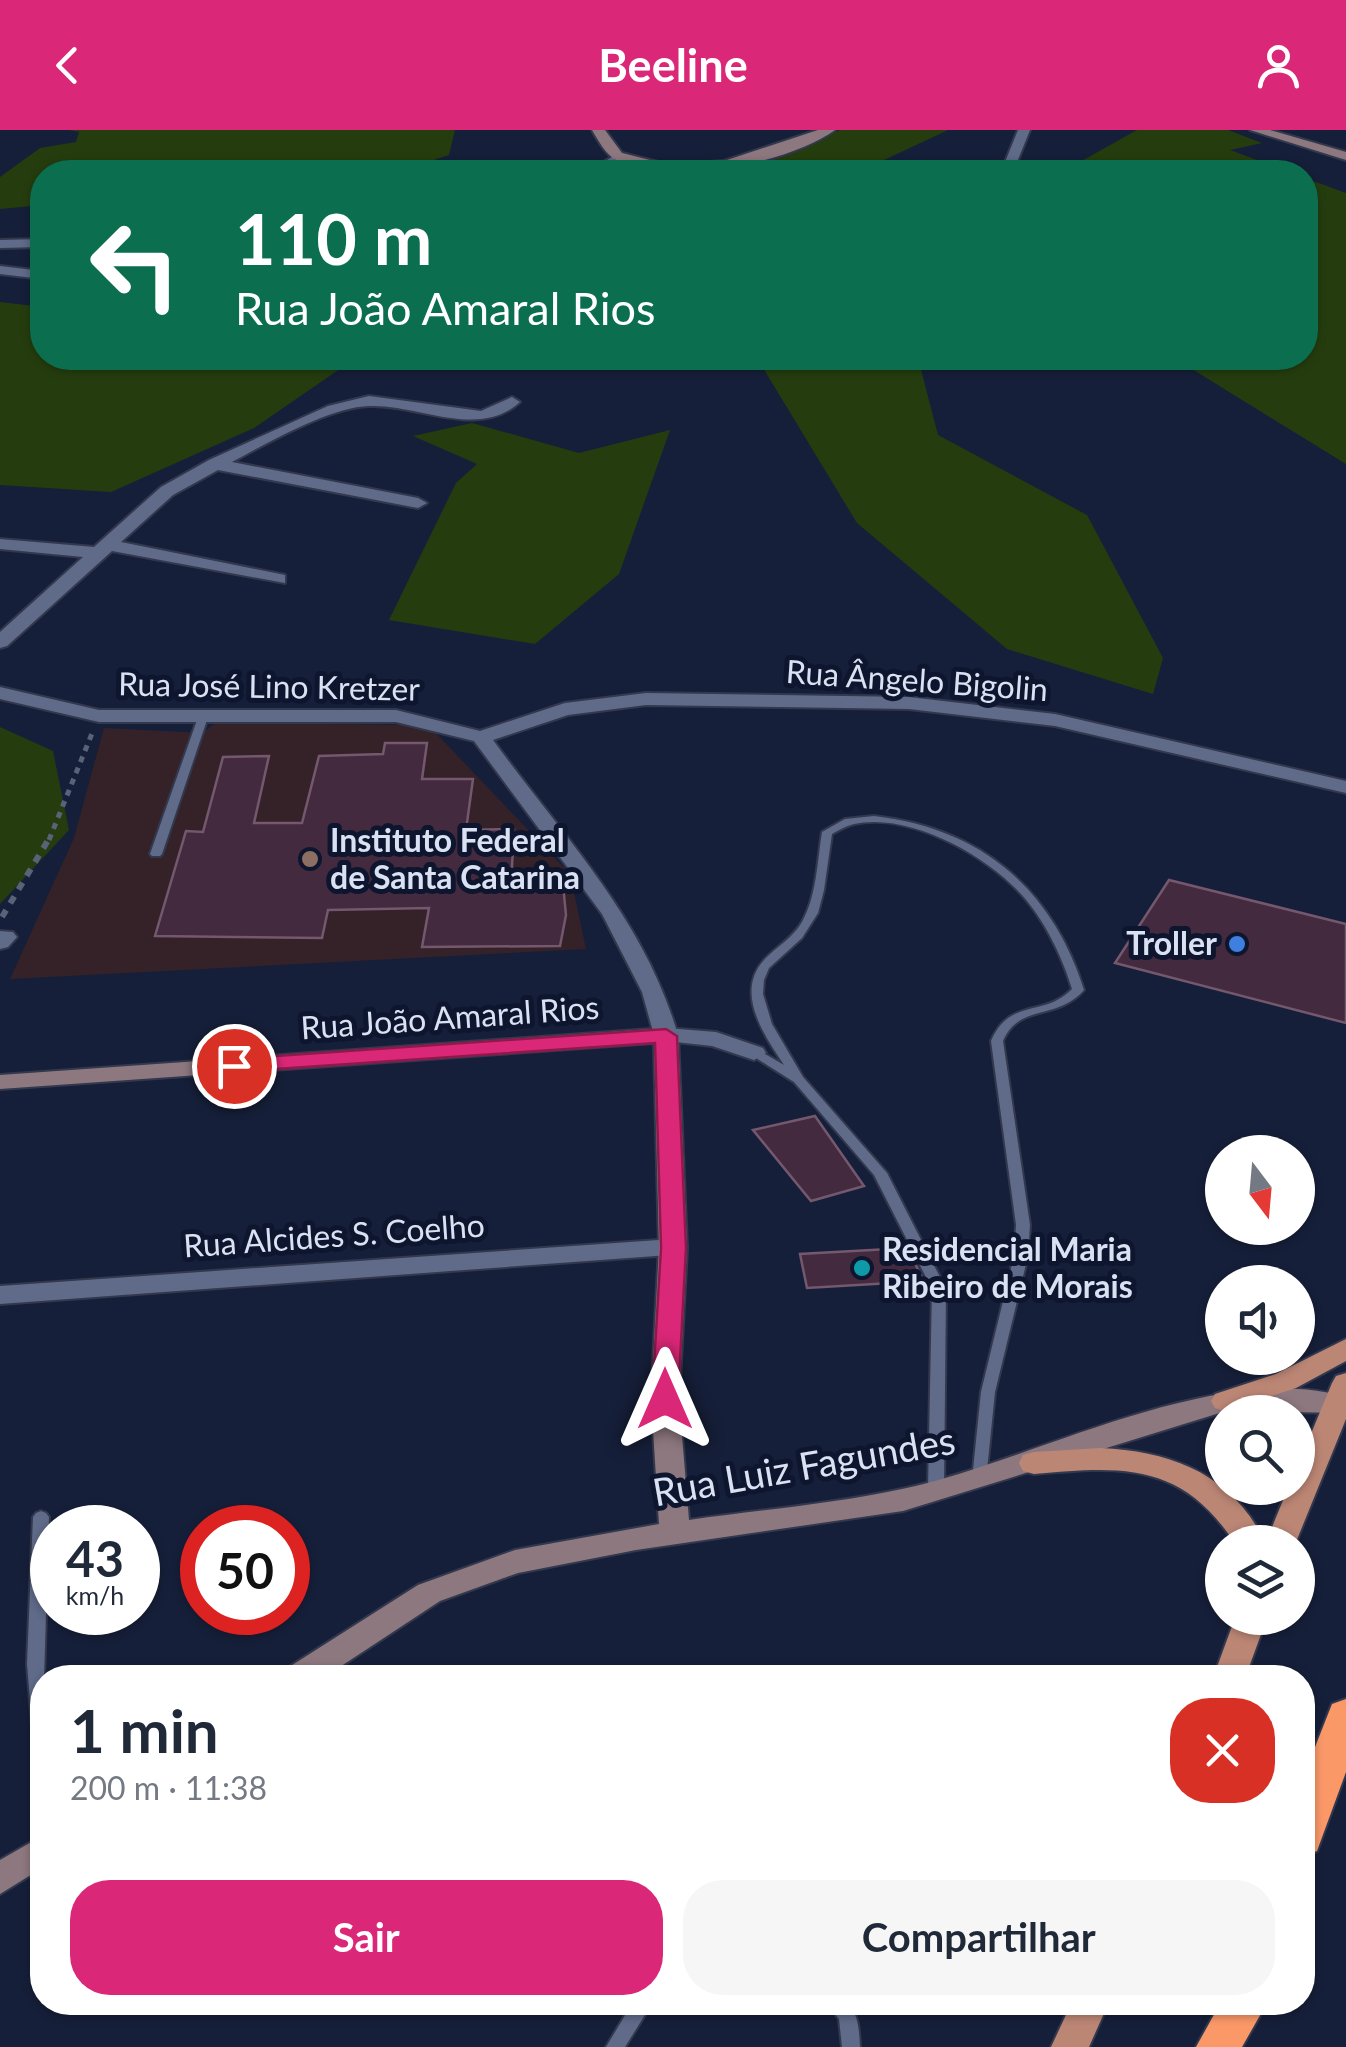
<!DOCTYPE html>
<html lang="pt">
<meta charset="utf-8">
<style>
body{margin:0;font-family:Lato,sans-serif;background:#f6f6f7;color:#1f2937;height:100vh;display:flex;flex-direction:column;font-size:38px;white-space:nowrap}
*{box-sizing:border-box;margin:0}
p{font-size:32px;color:#747a83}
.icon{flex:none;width:55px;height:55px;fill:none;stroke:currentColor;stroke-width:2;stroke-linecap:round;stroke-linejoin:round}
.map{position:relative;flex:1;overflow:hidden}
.details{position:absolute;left:30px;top:1535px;width:1285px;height:350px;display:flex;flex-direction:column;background:#fff;border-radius:40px;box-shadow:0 2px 8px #0004}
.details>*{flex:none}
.guide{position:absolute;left:30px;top:30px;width:1288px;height:210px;border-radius:40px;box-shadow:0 2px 8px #0004;background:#0b6e4f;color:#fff;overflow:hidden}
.needle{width:65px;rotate:164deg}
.controls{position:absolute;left:1205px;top:1005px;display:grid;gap:20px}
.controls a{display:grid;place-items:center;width:110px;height:110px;border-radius:50%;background:#fff;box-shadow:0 2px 8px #0004;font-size:50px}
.speed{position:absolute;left:30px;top:1375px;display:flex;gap:20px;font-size:50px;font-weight:700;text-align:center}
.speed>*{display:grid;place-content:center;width:130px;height:130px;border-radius:50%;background:#fff;box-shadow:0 2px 8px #0004;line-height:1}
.speed small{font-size:25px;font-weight:400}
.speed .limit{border:15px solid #d22;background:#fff;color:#111}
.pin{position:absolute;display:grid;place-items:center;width:85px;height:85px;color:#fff;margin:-42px;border:5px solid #fff;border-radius:50%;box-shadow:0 2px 10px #0007}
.me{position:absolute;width:110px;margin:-55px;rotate:0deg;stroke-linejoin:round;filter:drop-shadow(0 0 8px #0008)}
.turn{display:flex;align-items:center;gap:35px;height:210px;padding:0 40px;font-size:45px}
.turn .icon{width:130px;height:130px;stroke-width:2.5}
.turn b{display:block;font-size:70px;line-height:85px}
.round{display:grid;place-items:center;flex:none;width:105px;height:105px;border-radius:40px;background:#f6f6f7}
.summary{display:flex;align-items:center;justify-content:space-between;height:170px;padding:0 40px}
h1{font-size:60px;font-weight:700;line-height:75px}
.action{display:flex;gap:20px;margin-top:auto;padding:20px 40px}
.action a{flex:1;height:115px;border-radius:40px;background:#db2777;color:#fff;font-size:40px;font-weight:700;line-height:115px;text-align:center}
.action a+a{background:#f6f6f7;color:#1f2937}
header{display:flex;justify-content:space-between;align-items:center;height:130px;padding:0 40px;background:#db2777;color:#fff;font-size:45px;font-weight:700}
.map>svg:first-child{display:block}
.education{fill:#342228}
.green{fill:#253d0e}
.building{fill:#432a3e;stroke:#74586e;stroke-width:2.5}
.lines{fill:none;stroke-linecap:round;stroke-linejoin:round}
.service-casing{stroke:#32384d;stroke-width:4}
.minor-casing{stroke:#32384d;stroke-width:4}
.tertiary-casing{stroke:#32384d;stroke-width:4}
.secondary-casing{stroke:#32384d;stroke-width:4}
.primary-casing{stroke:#32384d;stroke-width:4}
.motorway-casing{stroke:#32384d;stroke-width:4}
.path-far1{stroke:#596278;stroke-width:5;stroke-dasharray:6 6;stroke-linecap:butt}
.path{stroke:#596278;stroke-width:6;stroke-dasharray:8 8;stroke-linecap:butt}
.service{fill:#5f6b89;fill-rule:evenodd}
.minor{fill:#5f6b89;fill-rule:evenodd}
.tertiary{fill:#5f6b89;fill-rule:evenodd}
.secondary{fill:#8e787f;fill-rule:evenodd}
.primary{fill:#bc8675;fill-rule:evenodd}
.motorway{fill:#fa9868;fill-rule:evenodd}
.route{fill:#db2777;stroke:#8e194d;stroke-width:2.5}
.education-dot{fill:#8d6e63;stroke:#0d162e;stroke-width:4}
.shop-dot{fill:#3f7fe0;stroke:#0d162e;stroke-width:4}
.culture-dot{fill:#0f9aa8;stroke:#0d162e;stroke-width:4}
.labels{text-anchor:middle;stroke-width:10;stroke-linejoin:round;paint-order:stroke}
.street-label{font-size:32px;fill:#d9e1f2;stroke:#0d162e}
.poi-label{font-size:32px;font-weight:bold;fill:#d9e1f2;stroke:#0d162e;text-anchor:start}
.near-street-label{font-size:38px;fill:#d9e1f2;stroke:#0d162e}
</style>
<header><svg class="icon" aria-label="back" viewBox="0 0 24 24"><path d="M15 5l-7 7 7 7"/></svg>Beeline<svg class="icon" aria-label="person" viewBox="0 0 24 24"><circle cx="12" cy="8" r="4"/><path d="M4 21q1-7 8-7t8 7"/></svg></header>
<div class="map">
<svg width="1346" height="1917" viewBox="0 0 1346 1917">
<rect width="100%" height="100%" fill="#161f39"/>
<path class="education" d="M226,593L407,595L433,600L570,744L586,819L10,849L74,708L104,598L202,603L214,594Z"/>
<path class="green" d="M69,0H455L449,25L397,42H42V75L0,79V47L40,18L76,12L79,2Z
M840,0H948L865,39L792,36L790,42H748L757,31Z
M1137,0H1228L1262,13L1230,20L1290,42H1091L1078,33Z
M1305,48L1346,63V334L1187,236L1184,228H1305Z
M0,172L42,177V228H369L347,234L254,298L111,362L0,355Z
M757,228H918L938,305L1087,385L1163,528L1153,564L1007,519L857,393Z
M472,293L579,323L670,300L619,444L535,514L389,490L456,353L477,334L413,306Z
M0,597L53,621L69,700L0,774Z"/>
<path class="building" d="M385,613H427L422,649H473L466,700L514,699L511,755H563L566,785L560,816L422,817L429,778L328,780L322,808L155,806L186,701L203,702L223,627L269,626L254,693H302L319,626L383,624Z
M1169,750L1346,794V893L1115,833Z
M815,986L864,1056L811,1071L753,1000Z
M907,1118L924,1151L807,1158L800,1124Z"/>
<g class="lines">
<defs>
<path id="service" d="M617,24L620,26L619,27L594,42H587Z
M202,587L207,590L162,724L160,726H152L150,724L197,590Z
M874,686C980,698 1052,758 1084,860C1057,891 1019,873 1003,911L1030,1095L1028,1126L995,1262L986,1350L984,1354L979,1355L974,1354L972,1350L981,1262L1014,1126L1016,1095L991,911C1010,867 1044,888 1072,859C1062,826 1044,789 1021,764C985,724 908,682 854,694C846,696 839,700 832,704L824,760L818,783L802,808L769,838L764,850L763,864L772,894L803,947L887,1043L946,1159L944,1358L941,1362L936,1363L931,1362L928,1358L932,1159L874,1045L794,952L748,923L754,919L758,920L784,935C765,906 734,863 764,830C776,817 793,808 802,792C817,765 817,732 822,702L845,689Z
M41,1381L46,1383L49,1387L44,1548H42V1626L36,1624L34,1619L27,1534L33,1387L36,1383Z
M633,1872H653L625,1917H606Z
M826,1872H847C859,1885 859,1900 860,1917H842L839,1889Z"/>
<path id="minor" d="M1018,0H1030L1013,42H1001Z
M740,28L752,31L742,42H729Z
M42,109V117L0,118V110Z
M0,136L42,141V149L0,144Z
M369,266L481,281L512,267L520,272C478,310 419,274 369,276C330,277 267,313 232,332L418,368L427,373L418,378L218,340L173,365L121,412L285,445V453L112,421L7,516L0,518V502L83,427L0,419V409L94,417L161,357L209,330L328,276Z
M0,801L13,802L17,807L8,817L0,819Z
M666,898L716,902L763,918L766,923L754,930L712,916L657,910L654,905L657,900Z
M673,1109L687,1118L683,1124L0,1174V1156Z"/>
<path id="tertiary" d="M0,557L99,580H396L480,601L565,573L646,563L909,567L1055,584L1346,651V663L1055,596L909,579L646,575L568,585L493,610C564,708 643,786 678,905L666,912L654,905L642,862L602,784L474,611L396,592H99L0,569Z"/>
<path id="secondary" d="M592,0H605L622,23L670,35L724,31L818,0H835C790,33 668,58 616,30C606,25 598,10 592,0Z
M1250,0H1270L1346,22V30Z
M666,898L678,905L687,1118L679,1269L689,1390C759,1380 832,1374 902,1359C1034,1331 1214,1229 1346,1267V1283L1226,1281L903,1381L636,1420L518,1443L440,1471L323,1548H281L286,1539L418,1455L515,1420L659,1394L651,1269L659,1118L654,913L0,959V945Z
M42,1706V1738L0,1764V1730Z"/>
<path id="primary" d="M1346,1209V1231L1296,1258L1225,1281L1215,1278L1211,1271L1215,1264L1276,1244Z
M1346,1243V1289L1296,1412H1266L1288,1358H1298V1335L1332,1253L1336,1246Z
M1101,1318C1172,1321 1233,1345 1265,1412H1234C1181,1332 1122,1336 1034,1344L1023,1341L1019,1333L1023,1325L1034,1322Z
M1235,1488H1267L1245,1548H1213Z
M1072,1872H1109L1089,1917H1051Z"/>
<path id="motorway" d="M1346,1569V1642L1317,1721L1302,1726V1650L1332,1574Z
M1221,1872L1267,1873L1242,1917H1196Z"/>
</defs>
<use href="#service" class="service-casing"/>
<use href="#minor" class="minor-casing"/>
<use href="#tertiary" class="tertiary-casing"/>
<use href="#secondary" class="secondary-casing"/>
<use href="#primary" class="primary-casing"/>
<use href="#motorway" class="motorway-casing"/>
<path class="path-far1" d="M49,710L93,601"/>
<path class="path" d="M2,787L50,707"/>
<use href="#service" class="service"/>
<use href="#minor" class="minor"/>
<use href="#tertiary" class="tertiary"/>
<use href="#secondary" class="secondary"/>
<use href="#primary" class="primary"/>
<use href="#motorway" class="motorway"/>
</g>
<path class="route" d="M666,899L677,906L686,1118L678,1269L665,1278L652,1269L661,1118L655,913L234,942L223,936L234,929Z"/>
<circle class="education-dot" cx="310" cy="729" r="10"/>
<circle class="shop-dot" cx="1237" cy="814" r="10"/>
<circle class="culture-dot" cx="862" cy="1138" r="10"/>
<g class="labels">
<g class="street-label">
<text transform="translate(917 551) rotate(4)" y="11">Rua Ângelo Bigolin</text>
<text transform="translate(269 557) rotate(1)" y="11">Rua José Lino Kretzer</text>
<text transform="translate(450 888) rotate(-4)" y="11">Rua João Amaral Rios</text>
<text transform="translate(334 1106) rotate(-4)" y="11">Rua Alcides S. Coelho</text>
</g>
<g class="poi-label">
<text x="330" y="722">Instituto Federal<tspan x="330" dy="37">de Santa Catarina</tspan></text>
<text x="1217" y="825" text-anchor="end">Troller</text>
<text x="882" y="1131">Residencial Maria<tspan x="882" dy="37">Ribeiro de Morais</tspan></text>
</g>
<g class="near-street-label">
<text transform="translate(804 1337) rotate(-10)" y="13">Rua Luiz Fagundes</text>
</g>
</g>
</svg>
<div class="controls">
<a><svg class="needle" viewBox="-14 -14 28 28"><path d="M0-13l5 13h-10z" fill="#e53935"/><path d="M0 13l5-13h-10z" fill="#747a83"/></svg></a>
<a><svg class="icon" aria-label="sound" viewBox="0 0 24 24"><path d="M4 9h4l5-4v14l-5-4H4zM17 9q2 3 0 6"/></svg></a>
<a><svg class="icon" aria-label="search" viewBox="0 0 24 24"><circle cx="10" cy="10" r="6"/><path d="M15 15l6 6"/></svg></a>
<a><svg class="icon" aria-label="layers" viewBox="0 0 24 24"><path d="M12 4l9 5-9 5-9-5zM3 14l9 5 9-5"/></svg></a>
</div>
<div class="speed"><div>43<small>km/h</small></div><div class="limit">50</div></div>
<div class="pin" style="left:234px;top:936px;background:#d93025"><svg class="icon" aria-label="arrive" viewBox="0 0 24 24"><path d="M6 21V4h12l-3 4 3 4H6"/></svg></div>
<svg class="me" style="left:665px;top:1269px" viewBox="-20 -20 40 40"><path d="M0-17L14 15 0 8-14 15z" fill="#db2777" stroke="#fff" stroke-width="4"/></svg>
<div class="guide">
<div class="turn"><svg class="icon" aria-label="left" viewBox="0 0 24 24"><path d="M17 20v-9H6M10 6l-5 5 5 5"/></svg><div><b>110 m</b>Rua João Amaral Rios</div></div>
</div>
<section class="details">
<div class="summary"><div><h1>1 min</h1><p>200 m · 11:38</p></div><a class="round" style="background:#d93025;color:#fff"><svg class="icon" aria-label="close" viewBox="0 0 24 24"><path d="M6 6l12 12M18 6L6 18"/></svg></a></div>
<div class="action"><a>Sair</a><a>Compartilhar</a></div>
</section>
</div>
